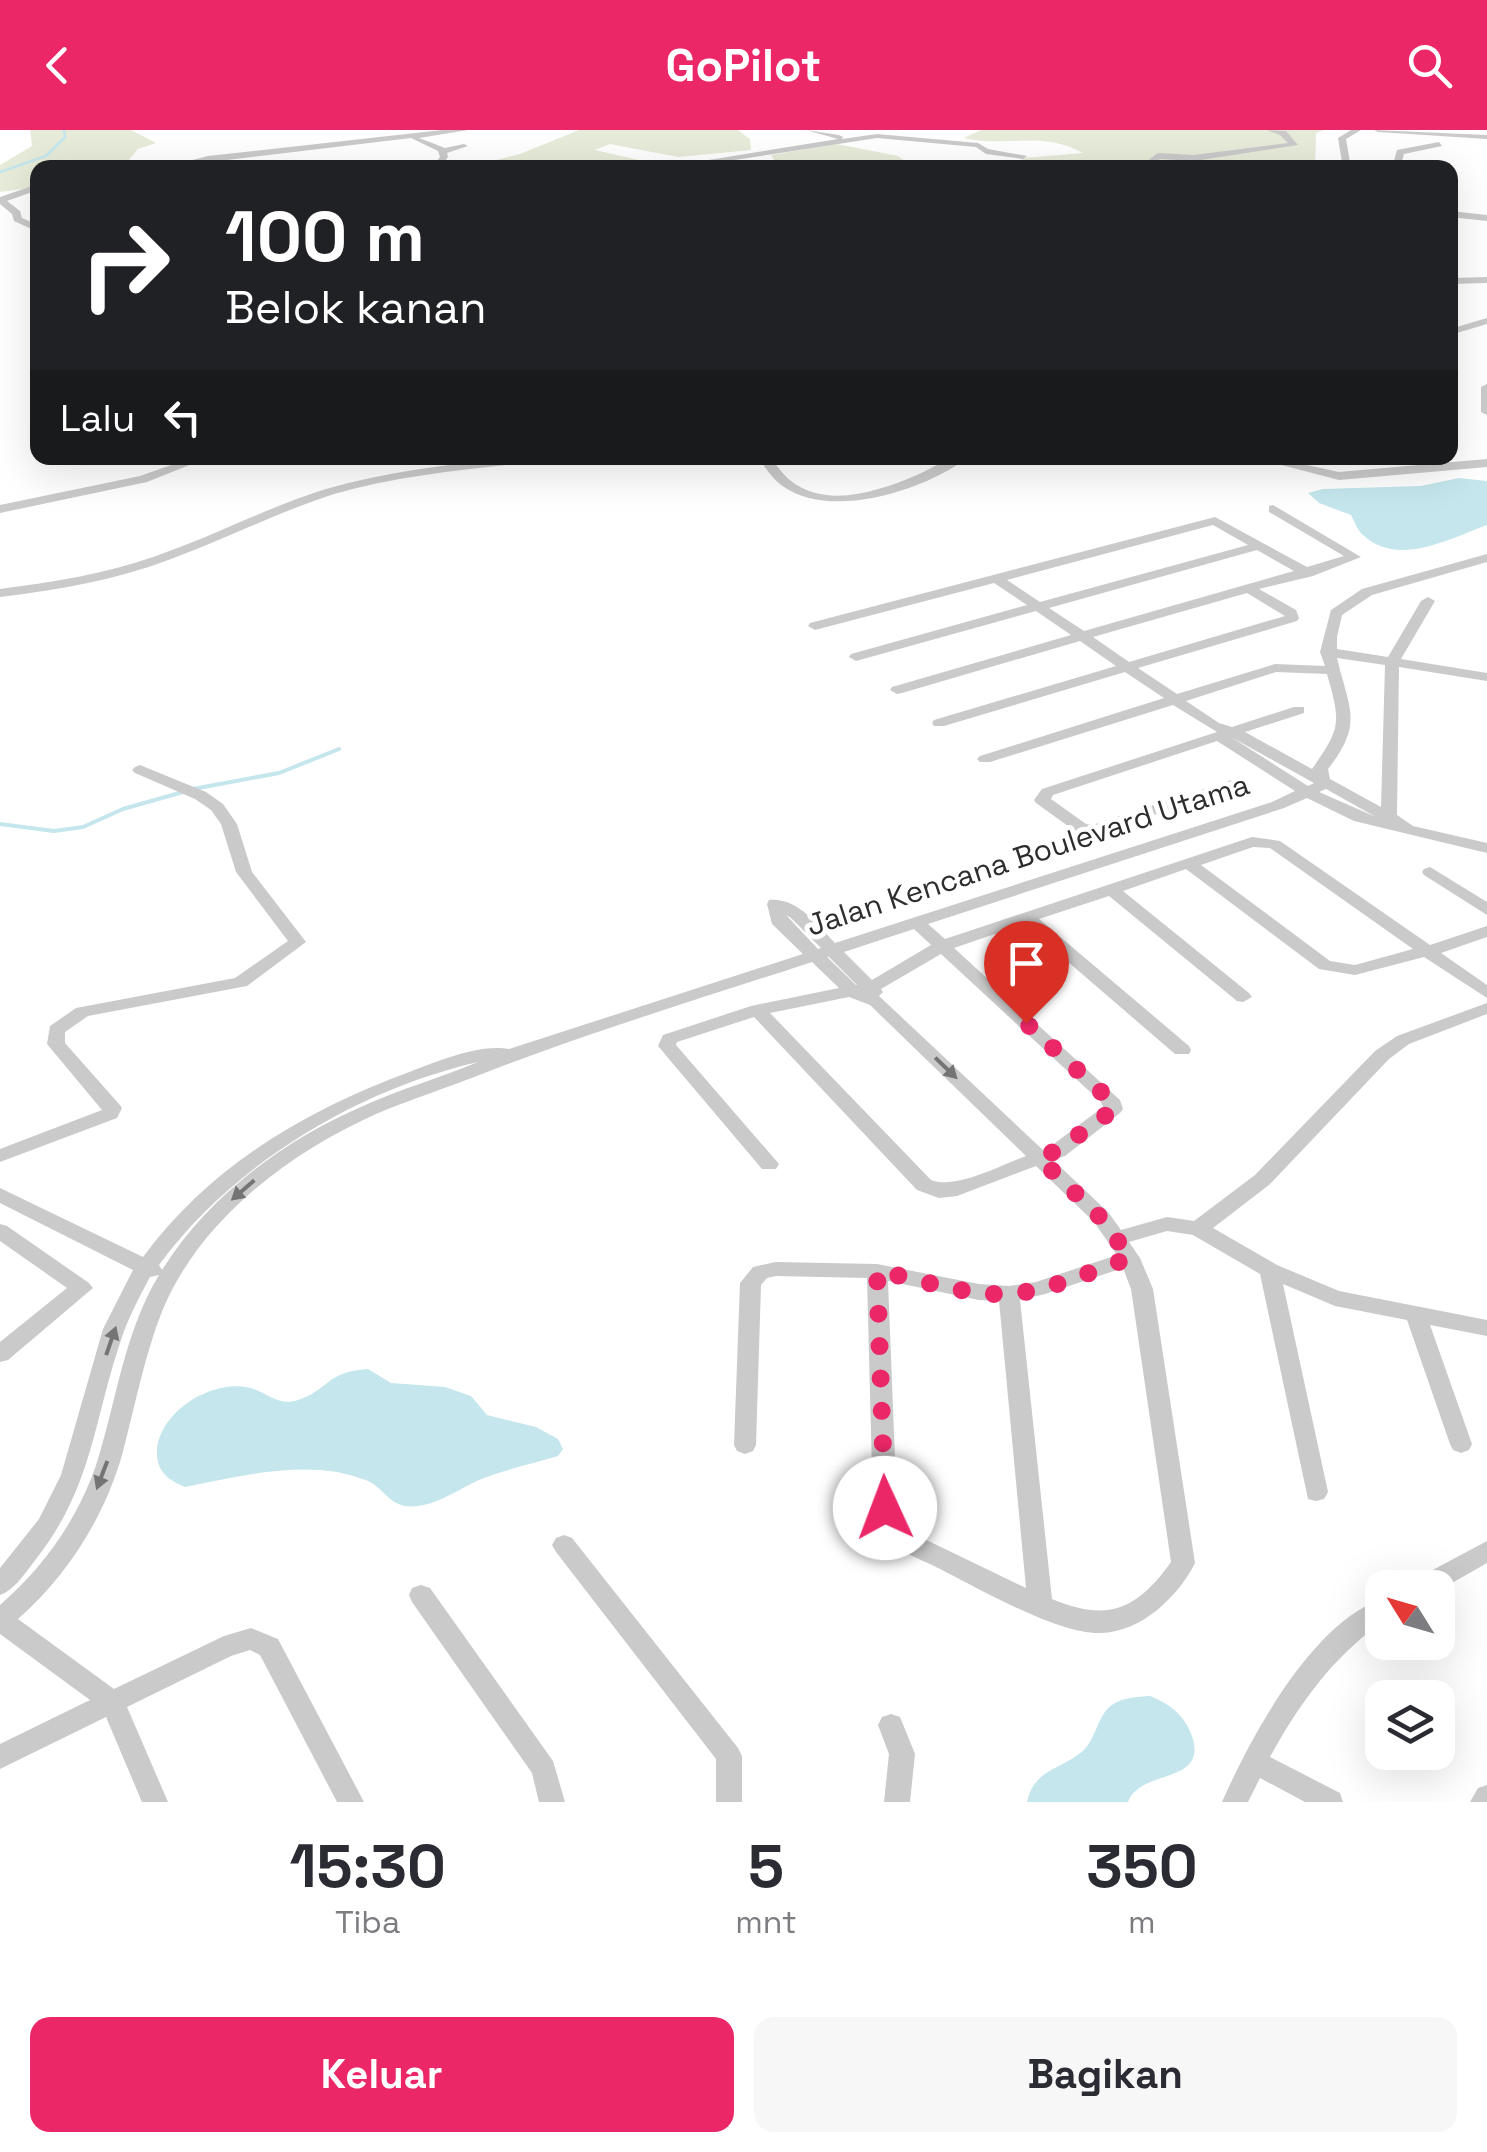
<!DOCTYPE html>
<html lang="id">
<style>
body{margin:0;font-family:"Space Grotesk",sans-serif;background:#f7f7f7;color:#2b2b33;height:100vh;display:flex;flex-direction:column;font-size:38px;white-space:nowrap}
*{box-sizing:border-box;margin:0}
p{font-size:32px;color:#7c7c81}
.icon{flex:none;width:55px;height:55px;fill:none;stroke:currentColor;stroke-width:2;stroke-linecap:round;stroke-linejoin:round}
.map{position:relative;height:1672px;overflow:hidden}
.drawer{display:flex;flex-direction:column;background:#fff;flex:1}
.drawer>*{flex:none}
.top-card{position:absolute;left:30px;top:30px;width:1428px;height:305px;border-radius:20px;box-shadow:0 10px 40px #0002;background:#202124;color:#fff;overflow:hidden}
.needle{width:65px;rotate:307deg}
.buttons{position:absolute;left:1365px;top:1440px;display:grid;gap:20px}
.buttons a{display:grid;place-items:center;width:90px;height:90px;border-radius:20px;background:#fff;box-shadow:0 10px 40px #0002;font-size:50px}
.pin{position:absolute;display:grid;place-items:center;width:85px;height:85px;color:#fff;margin:-102px -42px;border-radius:50% 50% 50% 0;rotate:-45deg;box-shadow:0 0 10px #0007}
.pin .icon{rotate:45deg}
.me{position:absolute;width:110px;margin:-55px;rotate:358deg;stroke-linejoin:round;filter:drop-shadow(0 0 8px #0008)}
.turn{display:flex;align-items:center;gap:35px;height:210px;padding:0 30px;font-size:45px}
.turn .icon{width:130px;height:130px;stroke-width:2.5}
.turn b{display:block;font-size:70px;line-height:85px}
.then{display:flex;align-items:center;height:95px;padding:0 30px;background:#0003;gap:20px;font-size:38px}
.eta{display:flex;justify-content:space-evenly;align-items:center;height:170px;text-align:center}
.eta b{font-size:60px;font-weight:700;line-height:70px}
.primary-button{display:flex;gap:20px;margin-top:auto;padding:20px 30px}
.primary-button a{flex:1;height:115px;border-radius:20px;background:#eb2767;color:#fff;font-size:40px;font-weight:700;line-height:115px;text-align:center}
.primary-button a+a{background:#f7f7f7;color:#2b2b33}
header{display:flex;justify-content:space-between;align-items:center;height:130px;padding:0 30px;background:#eb2767;color:#fff;font-size:45px;font-weight:700}
.map>svg:first-child{display:block}
.green{fill:#e7ebd9}
.water{fill:#c4e6ec}
.lines{fill:none;stroke-linecap:round;stroke-linejoin:round}
.stream-far1{stroke:#c4e6ec;stroke-width:2.5}
.stream{stroke:#c4e6ec;stroke-width:4}
.minor{fill:#cacaca;fill-rule:evenodd}
.oneway{fill:#747474}
.route{stroke:#eb2767;stroke-width:18;stroke-dasharray:0 32.4}
.labels{text-anchor:middle;stroke-width:10;stroke-linejoin:round;paint-order:stroke}
.street-label{font-size:30px;fill:#2d2d2d;stroke:#fff}
</style>
<header><svg class="icon" aria-label="back" viewBox="0 0 24 24"><path d="M15 5l-7 7 7 7"/></svg>GoPilot<svg class="icon" aria-label="search" viewBox="0 0 24 24"><circle cx="10" cy="10" r="6"/><path d="M15 15l6 6"/></svg></header>
<div class="map">
<svg width="1487" height="1672" viewBox="0 0 1487 1672">
<rect width="100%" height="100%" fill="#fff"/>
<path class="green" d="M30,0H131L156,13L138,19L123,37L38,38L37,57L0,62V35L32,16Z
M579,0H738L750,9L751,20L678,27L610,14L595,20L669,37L464,38L520,24Z
M981,0H1324L1316,3L1315,38L1011,37L1024,28L1083,23C1040,0 1010,18 964,8Z
M837,14L898,26L914,37H778L771,25Z"/>
<path class="water" d="M1459,348L1487,351V395C1451,408 1398,438 1363,405C1357,400 1355,392 1351,385L1319,373L1308,363L1323,359L1421,356Z
M368,1239L391,1253L445,1257L471,1266L487,1285L536,1297L558,1309L563,1319L558,1326C534,1333 508,1339 484,1348C460,1357 433,1380 405,1376C388,1373 382,1357 368,1351C311,1327 242,1346 185,1357C170,1351 157,1342 157,1324C156,1283 214,1246 254,1259C270,1265 280,1276 298,1270C329,1260 325,1242 368,1239Z
M1150,1566C1169,1574 1182,1583 1190,1601C1213,1656 1141,1637 1128,1672H1027C1034,1639 1060,1640 1083,1621C1096,1609 1098,1584 1112,1575C1124,1567 1136,1567 1150,1566Z"/>
<g class="lines">
<path class="stream-far1" d="M0,42L46,26L65,7L64,0"/>
<path class="stream" d="M193,659L279,643L339,619
M0,694L54,701L83,697L123,679L183,662"/>
<path class="minor" d="M442,0H468L419,8L445,18L464,14L468,16L447,23L448,27L440,38L432,37L440,27L438,21L411,8L161,38L208,26Z
M806,0L839,5L843,7L842,9L877,4L978,13L988,19L1027,26L1023,29L986,24L976,17L877,8L683,38H659L838,9Z
M1267,0L1286,1L1298,15L1194,31L1160,29L1148,38H1138L1158,23L1194,25L1288,13L1280,5Z
M1351,0H1361L1346,9L1351,38H1343L1338,8Z
M1374,0L1487,5V9L1378,2Z
M1439,12L1442,16L1404,24L1400,38H1392L1397,20Z
M38,54V60L7,71L20,81L22,88L38,95V102L14,91L12,84L0,74V67Z
M1450,81L1487,85V91L1450,87Z
M1487,147V153L1450,154V148Z
M1487,188V194L1450,205V199Z
M1487,254V285L1481,282V257Z
M191,328H207L147,352L0,383V375L140,346Z
M506,328H536L530,332C465,340 398,345 334,364C278,382 226,409 171,429C116,450 58,460 0,467V459C53,452 105,444 156,426C214,406 268,377 326,359C385,342 446,335 506,328Z
M758,328H770C777,335 783,345 791,351C827,379 879,361 917,345C934,337 948,327 967,328C925,360 832,390 784,357C773,350 766,338 758,328Z
M1255,328H1274L1339,342L1487,329V337L1339,350Z
M1273,375L1361,427L1313,446L1259,459L1296,480L1299,488L1297,491L1138,538L1177,564L1275,534L1325,536L1320,522L1331,480L1362,459L1487,424V432L1372,465L1342,485L1337,507V519L1388,527L1421,471L1428,467L1435,471L1401,529L1487,543V551L1399,537L1397,685L1413,696L1487,713V723L1354,691L1307,668L1284,678L928,794L945,809L1252,707L1280,711L1430,815L1487,796V807L1441,823L1487,855V868L1424,827L1355,845L1319,839L1186,739L1123,761L1249,863L1252,867L1243,872L1237,871L1109,766L1039,789L1189,916L1191,920L1189,924H1175L1024,794L954,818L1120,970L1123,979L1120,983L1065,1026L1053,1030L1108,1082L1121,1100L1167,1087L1194,1091L1255,1045L1375,921L1397,906L1487,873V884L1409,914L1389,929L1269,1055L1213,1098L1277,1135L1339,1161L1487,1190V1206L1430,1195L1472,1314L1469,1320L1461,1323L1453,1320L1450,1314L1407,1190L1335,1176L1283,1154L1328,1362L1324,1369L1316,1371L1308,1369L1260,1144L1193,1105L1167,1101L1129,1112L1140,1128L1153,1159L1195,1433C1178,1467 1141,1502 1101,1503C1059,1505 976,1457 938,1438C925,1431 909,1426 897,1417C884,1407 878,1394 873,1379L867,1148L776,1146L767,1148L761,1155L756,1315L753,1321L745,1324L737,1321L734,1315L740,1153L753,1137L776,1132L877,1134L979,1154L1009,1156L1036,1152L1117,1125L1094,1092L1036,1036L957,1066L939,1068L917,1060L754,887L677,912L676,915L779,1034L776,1039H762L658,916L663,905L751,876L839,858L812,832C702,868 590,902 482,944C447,958 411,969 376,984C289,1023 201,1089 163,1179C144,1226 135,1277 122,1325C104,1388 67,1446 18,1489L114,1559L224,1506L251,1498L278,1509L364,1672H337L260,1525L250,1520L231,1526L127,1577L168,1672H142L106,1587L0,1639V1614L90,1570L0,1504V1475C45,1436 80,1386 98,1329C117,1267 125,1201 159,1145L150,1147C139,1168 128,1188 121,1210C92,1296 93,1358 33,1433C24,1445 14,1460 0,1465V1438L39,1389L61,1345L103,1199L133,1140L0,1073V1058L143,1127C211,1035 306,980 412,941C441,930 479,914 509,919L803,824L772,794L767,774L769,770C797,767 818,795 835,813L1272,672L1295,661L1217,611L1053,665L1051,669L1086,694L1092,695L1231,650H1241L1244,653L1241,656L1099,703L1075,701L1036,673L1034,670L1042,659L1217,602L1173,575L990,632H980L977,629L980,626L1164,568L1125,542L944,596H934L932,593L934,590L1116,536L1080,511L902,563L897,564L890,560L892,557L1071,505L1036,481L856,531L849,527L851,524L1027,475L994,453L815,500L808,496L810,493L1215,387L1307,437L1344,426L1269,382V376ZM1213,395L1248,415L1040,472L1007,450ZM1257,420L1294,441L1084,501L1049,478ZM1247,463L1285,486L1129,532L1093,507ZM1337,528L1385,535L1381,677L1330,649L1328,639C1364,593 1349,579 1337,528ZM1276,542L1327,544C1341,593 1341,598 1312,639L1245,602L1304,583V577H1294L1232,597L1219,593L1186,571ZM1231,607L1314,653L1308,656ZM1326,659L1376,687L1319,662ZM1253,717L1270,718L1413,819L1355,835L1330,831L1201,735ZM786,785L791,788L821,818L818,819ZM914,799L931,815L872,850L844,822ZM941,824L1101,972L1103,977L1051,1016L1043,1020L879,866L883,862L881,859ZM827,827H829L857,855H856ZM849,867L870,875L1026,1026C1001,1035 956,1060 931,1050L770,883ZM478,932C440,948 400,959 363,976C284,1010 208,1066 162,1140L159,1135C233,1034 357,960 478,932ZM1123,1138L1131,1159L1171,1432C1136,1481 1107,1492 1052,1469L1020,1170L1045,1164ZM888,1151L979,1170L999,1171L1026,1458L914,1404L901,1391L897,1379Z
M140,635L206,662L223,674L237,694L252,742L306,812L247,856L88,886L65,902V913L119,974L122,978L117,988L0,1032V1019L102,980L47,914L50,896L76,878L235,848L288,811L236,742L221,694L211,680L195,669L135,643L132,640L135,637Z
M1430,737L1487,772V785L1424,745L1422,742L1424,739Z
M0,1094L7,1096L89,1153L93,1158L8,1230L0,1232V1212L67,1158L0,1111Z
M564,1405L572,1408L738,1618L742,1626V1672H716V1629L556,1422L552,1415L556,1408Z
M1487,1411V1433L1438,1461V1458H1409L1412,1451Z
M421,1455L430,1458L553,1631L565,1672H539L532,1643L412,1472L409,1465L412,1458Z
M1382,1469V1492C1333,1527 1299,1574 1270,1627L1340,1663L1343,1672H1305L1260,1648L1248,1672H1222C1250,1609 1311,1493 1382,1469Z
M891,1584L900,1587L915,1624L910,1672H884L889,1624L878,1595L882,1587Z
M1487,1655V1672H1470L1478,1658Z"/>
</g>
<defs><path id="oneway-solid" d="M-6-.8H1V-3.2L6.5 0L1 3.2V.8H-6Z" transform="scale(2.5)"/></defs>
<g class="oneway">
<use href="#oneway-solid" transform="translate(946 938) rotate(44)"/>
<use href="#oneway-solid" transform="translate(243 1060) rotate(139)"/>
<use href="#oneway-solid" transform="translate(111 1211) rotate(-71)"/>
<use href="#oneway-solid" transform="translate(102 1345) rotate(111)"/>
</g>
<g class="lines">
<path class="route" d="M885,1378L877,1141C919,1149 966,1166 1009,1164C1049,1161 1092,1141 1130,1128L1101,1088L1039,1028L1058,1020L1113,980L1110,970L1026,893"/>
</g>
<g class="labels">
<g class="street-label">
<text transform="translate(1028 725) rotate(-18)" y="10">Jalan Kencana Boulevard Utama</text>
</g>
</g>
</svg>
<div class="buttons">
<a><svg class="needle" viewBox="-14 -14 28 28"><path d="M0-13l5 13h-10z" fill="#e53935"/><path d="M0 13l5-13h-10z" fill="#7c7c81"/></svg></a>
<a><svg class="icon" aria-label="layers" viewBox="0 0 24 24"><path d="M12 4l9 5-9 5-9-5zM3 14l9 5 9-5"/></svg></a>
</div>
<div class="pin" style="left:1026px;top:893px;background:#d93025"><svg class="icon" aria-label="arrive" viewBox="0 0 24 24"><path d="M6 21V4h12l-3 4 3 4H6"/></svg></div>
<svg class="me" style="left:885px;top:1378px" viewBox="-20 -20 40 40"><circle r="19" fill="#fff"/><path d="M0-13L10 11 0 6-10 11z" fill="#eb2767"/></svg>
<div class="top-card">
<div class="turn"><svg class="icon" aria-label="right" viewBox="0 0 24 24"><path d="M7 20v-9h11M14 6l5 5-5 5"/></svg><div><b>100 m</b>Belok kanan</div></div>
<div class="then">Lalu<svg class="icon" aria-label="left" viewBox="0 0 24 24"><path d="M17 20v-9H6M10 6l-5 5 5 5"/></svg></div>
</div>
</div>
<section class="drawer">
<div class="eta">
<div><b>15:30</b><p>Tiba</p></div>
<div><b>5</b><p>mnt</p></div>
<div><b>350</b><p>m</p></div>
</div>
<div class="primary-button"><a>Keluar</a><a>Bagikan</a></div>
</section>
